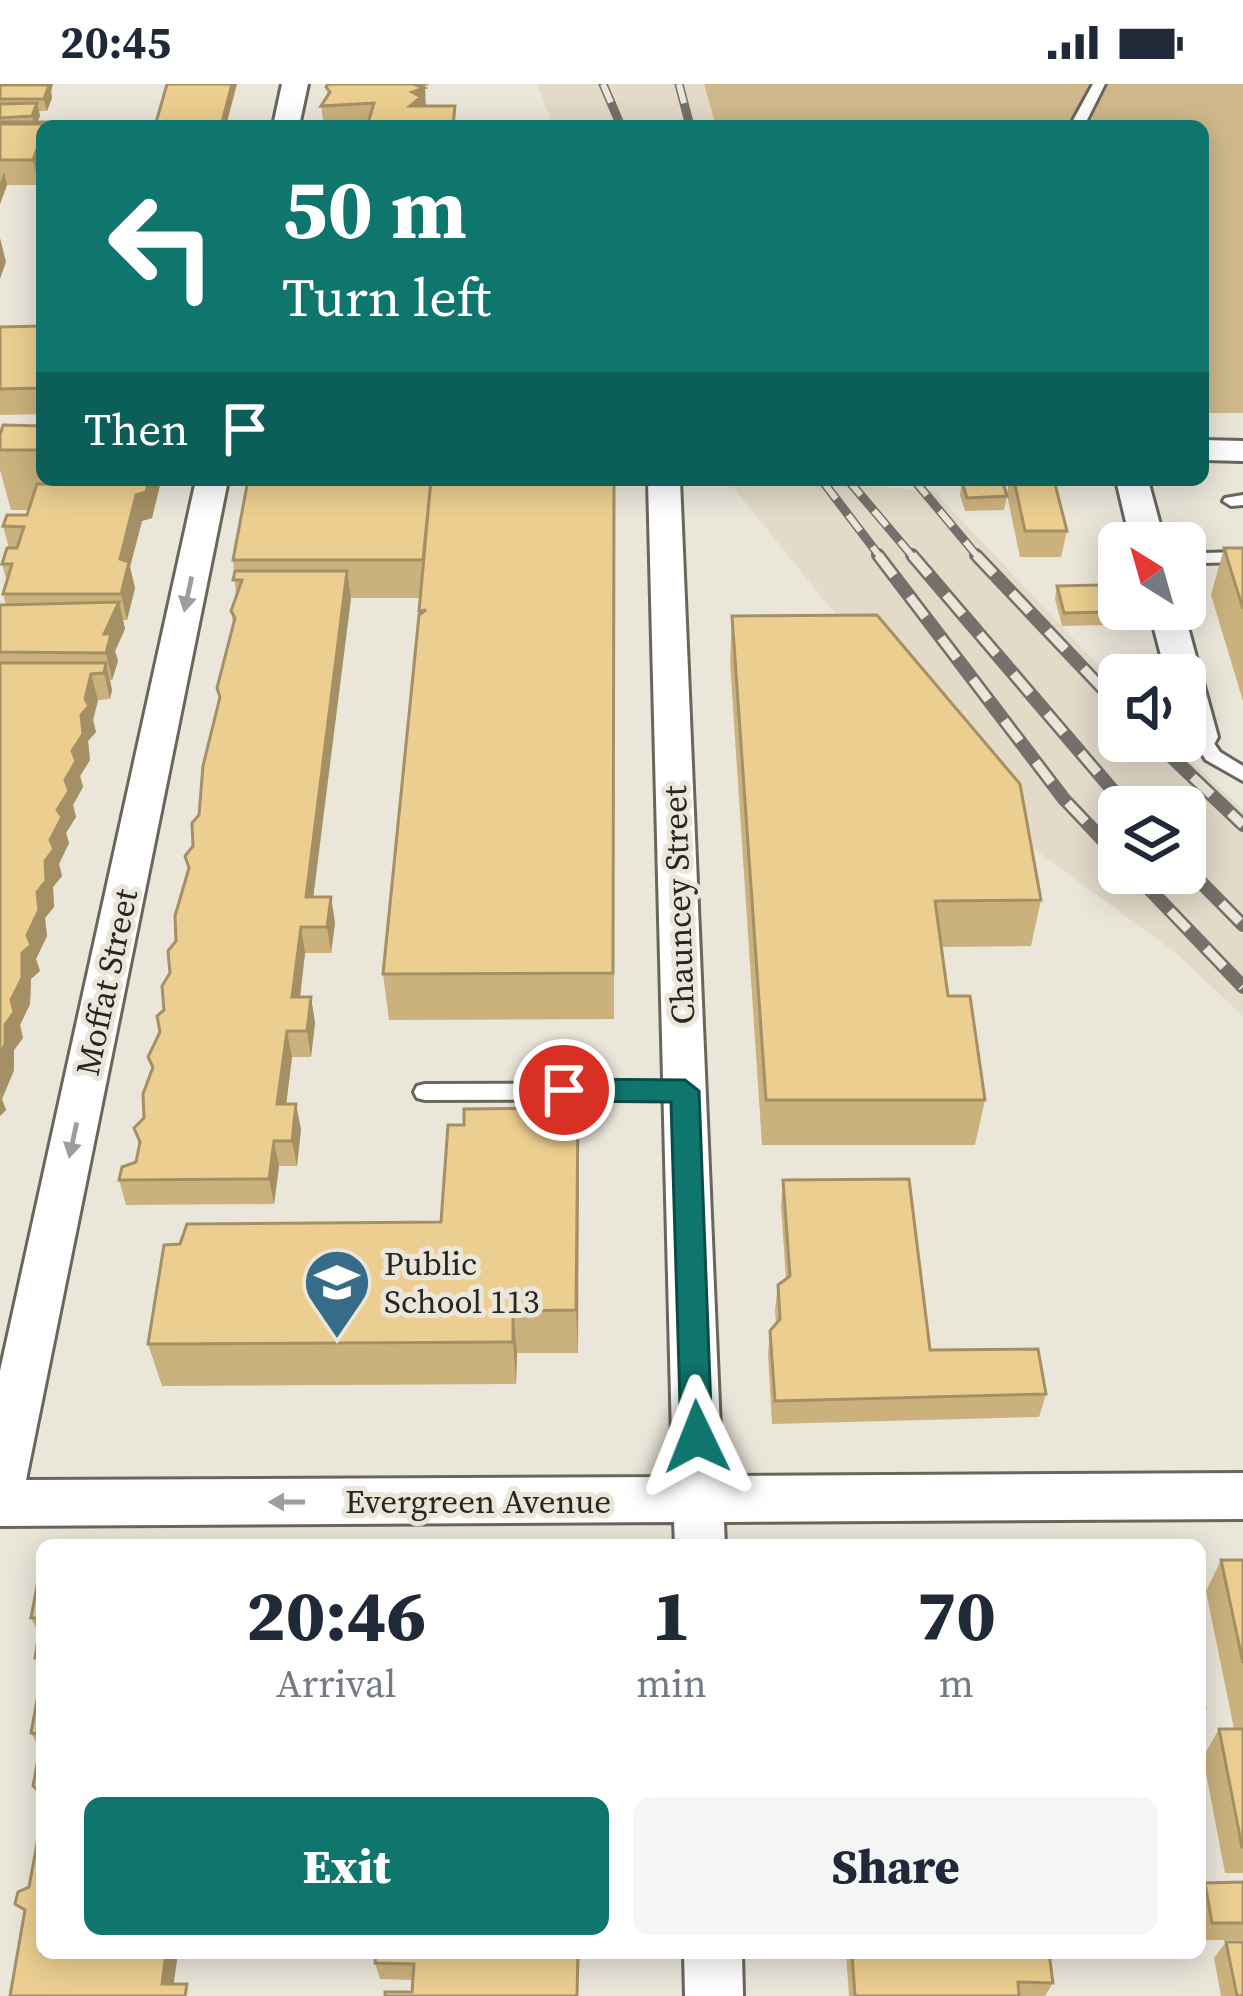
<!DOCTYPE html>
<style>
body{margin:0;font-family:"Source Serif 4",serif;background:#f6f6f7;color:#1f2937;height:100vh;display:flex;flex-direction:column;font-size:45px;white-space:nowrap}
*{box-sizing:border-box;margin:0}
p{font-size:39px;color:#747a83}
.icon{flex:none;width:66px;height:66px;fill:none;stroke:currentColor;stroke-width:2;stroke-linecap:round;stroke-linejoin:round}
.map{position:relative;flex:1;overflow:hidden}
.side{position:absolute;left:36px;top:1455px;width:1170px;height:420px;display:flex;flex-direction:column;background:#fff;border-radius:18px;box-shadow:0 6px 30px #0003}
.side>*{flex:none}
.top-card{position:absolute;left:36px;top:36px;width:1173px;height:366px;border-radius:18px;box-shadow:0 6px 30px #0003;background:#0f766e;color:#fff;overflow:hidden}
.needle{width:78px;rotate:323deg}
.controls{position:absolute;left:1098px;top:438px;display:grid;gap:24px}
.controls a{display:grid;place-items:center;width:108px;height:108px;border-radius:18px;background:#fff;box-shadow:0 6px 30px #0003;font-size:60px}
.pin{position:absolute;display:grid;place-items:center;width:102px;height:102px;color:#fff;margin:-51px;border:6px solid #fff;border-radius:50%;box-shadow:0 3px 12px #0007}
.me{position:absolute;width:132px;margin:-66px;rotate:358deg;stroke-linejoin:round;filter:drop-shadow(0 0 9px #0008)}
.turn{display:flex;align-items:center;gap:42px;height:252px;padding:0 48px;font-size:54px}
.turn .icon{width:156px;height:156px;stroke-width:2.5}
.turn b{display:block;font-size:84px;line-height:102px}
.then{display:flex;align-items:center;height:114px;padding:0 48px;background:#0003;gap:24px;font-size:45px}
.eta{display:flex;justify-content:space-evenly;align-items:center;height:204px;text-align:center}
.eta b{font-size:72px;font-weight:800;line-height:84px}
.primary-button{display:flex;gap:24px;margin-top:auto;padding:24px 48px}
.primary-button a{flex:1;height:138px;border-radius:18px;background:#0f766e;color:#fff;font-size:48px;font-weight:800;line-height:138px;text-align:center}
.primary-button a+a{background:#f6f6f7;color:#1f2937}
.status{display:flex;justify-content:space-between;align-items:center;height:84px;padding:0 60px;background:#fff;direction:ltr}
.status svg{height:33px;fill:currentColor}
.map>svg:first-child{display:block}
.built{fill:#e3dac8;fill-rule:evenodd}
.green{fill:#cfb98c}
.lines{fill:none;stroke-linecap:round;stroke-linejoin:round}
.lane-casing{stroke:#6b665c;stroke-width:6}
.street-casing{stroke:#6b665c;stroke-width:6}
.lane{fill:#fff;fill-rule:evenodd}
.street{fill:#fff;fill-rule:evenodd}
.rail-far1-casing{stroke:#74716a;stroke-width:9}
.rail-casing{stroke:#74716a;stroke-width:14}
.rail-far1{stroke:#ebe6da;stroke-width:6;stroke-dasharray:20;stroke-linecap:butt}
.rail{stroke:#ebe6da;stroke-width:9;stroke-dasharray:26;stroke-linecap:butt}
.wall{fill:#cbb17c}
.shaded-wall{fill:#a59065}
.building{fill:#ecce90;stroke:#a59065;stroke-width:3}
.oneway{fill:#9e9d9c}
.route{fill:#0f766e;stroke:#0a4d48;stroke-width:3}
.labels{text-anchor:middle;stroke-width:10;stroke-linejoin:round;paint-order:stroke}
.street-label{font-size:33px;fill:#282622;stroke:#ebe6da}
.poi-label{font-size:33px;fill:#282622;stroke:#ebe6da;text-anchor:start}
</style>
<div class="status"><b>20:45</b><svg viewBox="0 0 49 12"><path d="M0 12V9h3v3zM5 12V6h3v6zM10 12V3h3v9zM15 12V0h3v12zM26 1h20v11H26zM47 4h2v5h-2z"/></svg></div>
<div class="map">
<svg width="1243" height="1912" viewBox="0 0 1243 1912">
<rect width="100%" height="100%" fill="#ebe6da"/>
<path class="built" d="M537,0H704L716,42H553Z
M824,399L934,407L1119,603V657H1169L1243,726V932L1176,869L1010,747L733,403ZM1119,723H1185V789H1119Z"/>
<path class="green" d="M704,0H1243V329H1203V42H716Z"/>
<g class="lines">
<defs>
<path id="lane" d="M1093,0H1105L1084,42H1070Z
M1243,411V421L1231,422L1223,417L1225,414Z
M1243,468V478L1203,479L1195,474L1203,469Z
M1200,647L1207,649L1220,668L1243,682V697L1206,676L1191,653Z
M685,999L693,1001L696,1007L693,1013L685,1015L425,1016L417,1014L414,1008L417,1002L425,1000Z"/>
<path id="street" d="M282,0H308L299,42H273Z
M1203,356L1243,357V377L1203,376Z
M196,396H228L26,1396L673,1393L648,396H680L722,1392L1243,1389V1435L724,1438L725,1461H675L674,1438L0,1442V1287Z
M1116,396H1148L1165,459H1131Z
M1149,525H1183L1218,653L1213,662L1200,665L1184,657L1185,591H1166Z
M684,1869H742L743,1912H685Z"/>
</defs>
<use href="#lane" class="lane-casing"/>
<use href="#street" class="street-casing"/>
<use href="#lane" class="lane"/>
<use href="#street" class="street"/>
<defs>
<path id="rail-far1" d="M603,0L621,42
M679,0L690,42
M848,396L914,474
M914,396L979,474
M824,399L881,474"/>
<path id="rail" d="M878,471L1064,715L1119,773
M912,471L1127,723
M976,471L1119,622
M1155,657L1243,741
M1185,782L1243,841
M1134,789L1243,903"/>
</defs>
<use href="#rail-far1" class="rail-far1-casing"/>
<use href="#rail" class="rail-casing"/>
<use href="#rail-far1" class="rail-far1"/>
<use href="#rail" class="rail"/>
</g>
<path class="wall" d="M0,0H53L51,7L52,14L47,27H39L40,32L37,38H55V42H42V92L39,101H7L0,120Z
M328,0H428L429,2H425V22L457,42H324L321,22L327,13Z
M42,242V330L0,331V243Z
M42,342V396H159L160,401L152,434L142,437L130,483L135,504L127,536H123L125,545L115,567L118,577L112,596H110L112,606L110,615L98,616L93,636L96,648L88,657L90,676L80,692L83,703L73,721L76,733L66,749L69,759L59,780L62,792L53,803L54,823L45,834L47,852L36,875L40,887L31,895L30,920L20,941L23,954L14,966V986L2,1015L6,1026L0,1032V522L6,521L3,510L7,498L2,480L9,464L3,442L27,431L29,426H11L0,386V351Z
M614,396V935L389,936L383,890L420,514H351L313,813H331L335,839L331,869H305L300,913H311L315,939L311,973H292L286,1020L301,1045L297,1082H279L274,1120L126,1121L119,1096L136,1078L139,1060L134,1044L144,1034L152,987L148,973L160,948L189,786L185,772L193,762L219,616L217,604L233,539L231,527L236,512L233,476Z
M1009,396H1054L1067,447L1061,473H1020L1007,411Z
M962,398L1007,412L1004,426L965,427L960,411Z
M1224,464H1243V617L1211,511Z
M1057,502L1110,528L1107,541L1062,542L1055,515Z
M732,532L1041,816L1031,862L941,863L948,912L985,1016L975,1061H762L730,578Z
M578,1024V1269H517L516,1300L162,1302L148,1260L180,1160L441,1138L464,1041Z
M783,1096L930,1266L1046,1310L1039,1333L772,1340L768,1270L770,1247L776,1240L775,1225L778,1201L786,1195L781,1121Z
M42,1475V1588L35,1574L39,1550L31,1534Z
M1221,1476H1243V1789H1225L1203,1673L1219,1645H1234L1206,1507Z
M42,1589V1718L33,1702L40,1665L31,1649Z
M1243,1798V1856H1200V1806L1205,1799Z
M1226,1858L1243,1912H1221L1214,1874Z
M376,1869H579L578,1912L412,1908V1896L380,1895L375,1879Z
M846,1869H1049L1053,1899L1045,1912H849Z"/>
<path class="shaded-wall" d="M45,0H53L51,7L52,14L47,27L44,15L47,8Z
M232,0H237L226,42H221Z
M413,0H425L426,29L410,22Z
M37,19L40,32L35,44L32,32Z
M42,52V92L39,101L33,76Z
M4,88L7,101L0,120V99Z
M0,154L6,178L0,195Z
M148,396H159L160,401L152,434L142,437L130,483L135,504L127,536L121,510L120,475L136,411L148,400Z
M347,487L351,514L310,839L306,813Z
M119,518L125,545L115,567L118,577L112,596L106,569L104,550Z
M106,579L112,606L110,615L104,589Z
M91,590L98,616L93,636L96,648L88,657L90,676L80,692L83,703L73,721L76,733L66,749L69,759L59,780L62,792L53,803L54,823L45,834L47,852L36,875L40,887L31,895L30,920L20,941L23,954L14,966V986L2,1015L0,1009V972L5,941Z
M331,813L335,839L331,869L327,843Z
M301,843L305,869L297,939L292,913Z
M311,913L315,939L311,973L307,947Z
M287,947L292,973L283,1046L277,1020Z
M0,1010L6,1026L0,1032Z
M296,1020L301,1045L297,1082L292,1057Z
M578,1024L579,1069L578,1269L576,1226Z
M274,1057L279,1082L274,1120L269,1095Z
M513,1227L517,1269L516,1300L513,1258Z
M166,1869H178L172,1912L162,1900Z"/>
<path class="building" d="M167,0H232L221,42H155Z
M328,0H413L424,4L412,8L421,13L410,22H455L453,42H367L374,19L321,22L330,8L326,3Z
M0,1H49L44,15H0Z
M37,19L32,32L0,34V20Z
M0,38H55L53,42H47L46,40H0Z
M0,40H46V42H42V52L33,76H0Z
M42,242V304L0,305V243Z
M3,341L42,342V366H0V351Z
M248,396H431L423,476H233Z
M431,396H614L613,889L383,890L419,531L426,526L419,527Z
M1002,396L1007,412L967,414L962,398Z
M1014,396H1054L1067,447H1025Z
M37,400H148L146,408L136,411L120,475L129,478L121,510H3L12,480H2L7,464H17L24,443L3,442L7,431H27Z
M1224,464H1243V525Z
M235,487H347L306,813H331L327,843H301L292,913H311L307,947H287L277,1020H296L292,1057H274L269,1095L119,1096L122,1083L136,1078L140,1058L134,1044L144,1034L143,1010L153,983L148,973L160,948L157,932L164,926L162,902L170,889L168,867L176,857L175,832L189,784L185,772L193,762L192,739L199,731L203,682L220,613L217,604L235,534L231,527L242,496H233Z
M1102,501L1110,528L1064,529L1057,502Z
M119,518L104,550H111L106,569L0,568V521Z
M877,531L1020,700L1041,816L935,817L948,912H970L985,1016H766L732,532Z
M0,579H106L104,589L91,590L85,615L89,622L81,631L83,650L72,667L76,677L65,696L69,707L57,726L62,733L50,756L54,765L45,777L46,797L37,808L39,826L27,851L31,861L22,869V894L11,916L14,928L5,941V960L0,972Z
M578,1024L576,1226L513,1227V1258L148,1260L164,1161L180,1160L187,1140L441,1138L448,1041H464V1025Z
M909,1095L930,1266L1038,1265L1046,1310L775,1317L770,1247L780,1235L778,1201L790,1192L783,1096Z
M42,1475V1534H31Z
M1221,1476H1243V1579Z
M40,1542H42V1574H35Z
M42,1589V1650L31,1649Z
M1200,1599L1205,1624H1200Z
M1219,1645H1243V1763H1242Z
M42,1653V1710L33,1702Z
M42,1732V1869H166L162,1900H187L185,1912H10L25,1826L15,1820L18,1808L29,1803Z
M1243,1798V1839H1212L1205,1799Z
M1226,1858H1243V1912H1237Z
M376,1869H578L577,1912H385V1908H412L414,1880L375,1879Z
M852,1869H1049L1053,1899L1018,1898L1019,1912H855Z"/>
<defs><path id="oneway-solid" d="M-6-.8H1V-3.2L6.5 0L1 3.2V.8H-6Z" transform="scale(3)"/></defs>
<g class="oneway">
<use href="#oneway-solid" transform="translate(188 510) rotate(102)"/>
<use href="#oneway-solid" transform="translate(73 1056) rotate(102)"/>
<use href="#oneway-solid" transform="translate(287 1418) rotate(180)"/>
</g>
<path class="route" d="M564,995L685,996L699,1007L712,1353L708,1363H685L681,1353L671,1018L564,1017L550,1006Z"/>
<defs>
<symbol id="school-pin" viewBox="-11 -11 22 30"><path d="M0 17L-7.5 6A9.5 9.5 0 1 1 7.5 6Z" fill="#376c88" stroke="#ebe6da"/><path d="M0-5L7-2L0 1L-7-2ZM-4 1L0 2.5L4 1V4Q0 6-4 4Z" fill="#fff"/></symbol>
</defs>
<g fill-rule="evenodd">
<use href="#school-pin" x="299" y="1160" width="76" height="104"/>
</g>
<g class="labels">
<g class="street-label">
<text transform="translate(678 821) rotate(-92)" y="12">Chauncey Street</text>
<text transform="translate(106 898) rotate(-78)" y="12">Moffat Street</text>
<text x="478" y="1429">Evergreen Avenue</text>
</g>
<g class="poi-label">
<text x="384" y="1191">Public<tspan x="384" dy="38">School 113</tspan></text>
</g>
</g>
</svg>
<div class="controls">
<a><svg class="needle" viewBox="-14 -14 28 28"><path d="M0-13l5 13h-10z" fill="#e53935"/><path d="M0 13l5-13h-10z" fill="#747a83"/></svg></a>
<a><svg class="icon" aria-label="sound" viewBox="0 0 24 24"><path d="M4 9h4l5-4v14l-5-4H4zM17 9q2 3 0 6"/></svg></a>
<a><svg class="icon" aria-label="layers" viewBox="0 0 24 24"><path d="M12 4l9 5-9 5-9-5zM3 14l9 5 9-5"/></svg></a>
</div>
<div class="pin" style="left:564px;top:1006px;background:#d93025"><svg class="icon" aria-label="arrive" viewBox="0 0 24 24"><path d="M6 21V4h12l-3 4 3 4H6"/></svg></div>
<svg class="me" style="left:697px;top:1353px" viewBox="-20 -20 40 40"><path d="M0-17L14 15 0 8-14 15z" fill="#0f766e" stroke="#fff" stroke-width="4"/></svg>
<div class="top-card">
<div class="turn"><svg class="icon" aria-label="left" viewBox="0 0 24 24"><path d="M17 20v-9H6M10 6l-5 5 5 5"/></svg><div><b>50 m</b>Turn left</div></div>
<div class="then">Then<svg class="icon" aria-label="arrive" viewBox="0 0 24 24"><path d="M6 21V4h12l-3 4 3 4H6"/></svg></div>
</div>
<section class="side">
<div class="eta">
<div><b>20:46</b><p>Arrival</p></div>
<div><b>1</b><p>min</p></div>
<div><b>70</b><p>m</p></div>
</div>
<div class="primary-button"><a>Exit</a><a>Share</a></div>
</section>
</div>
